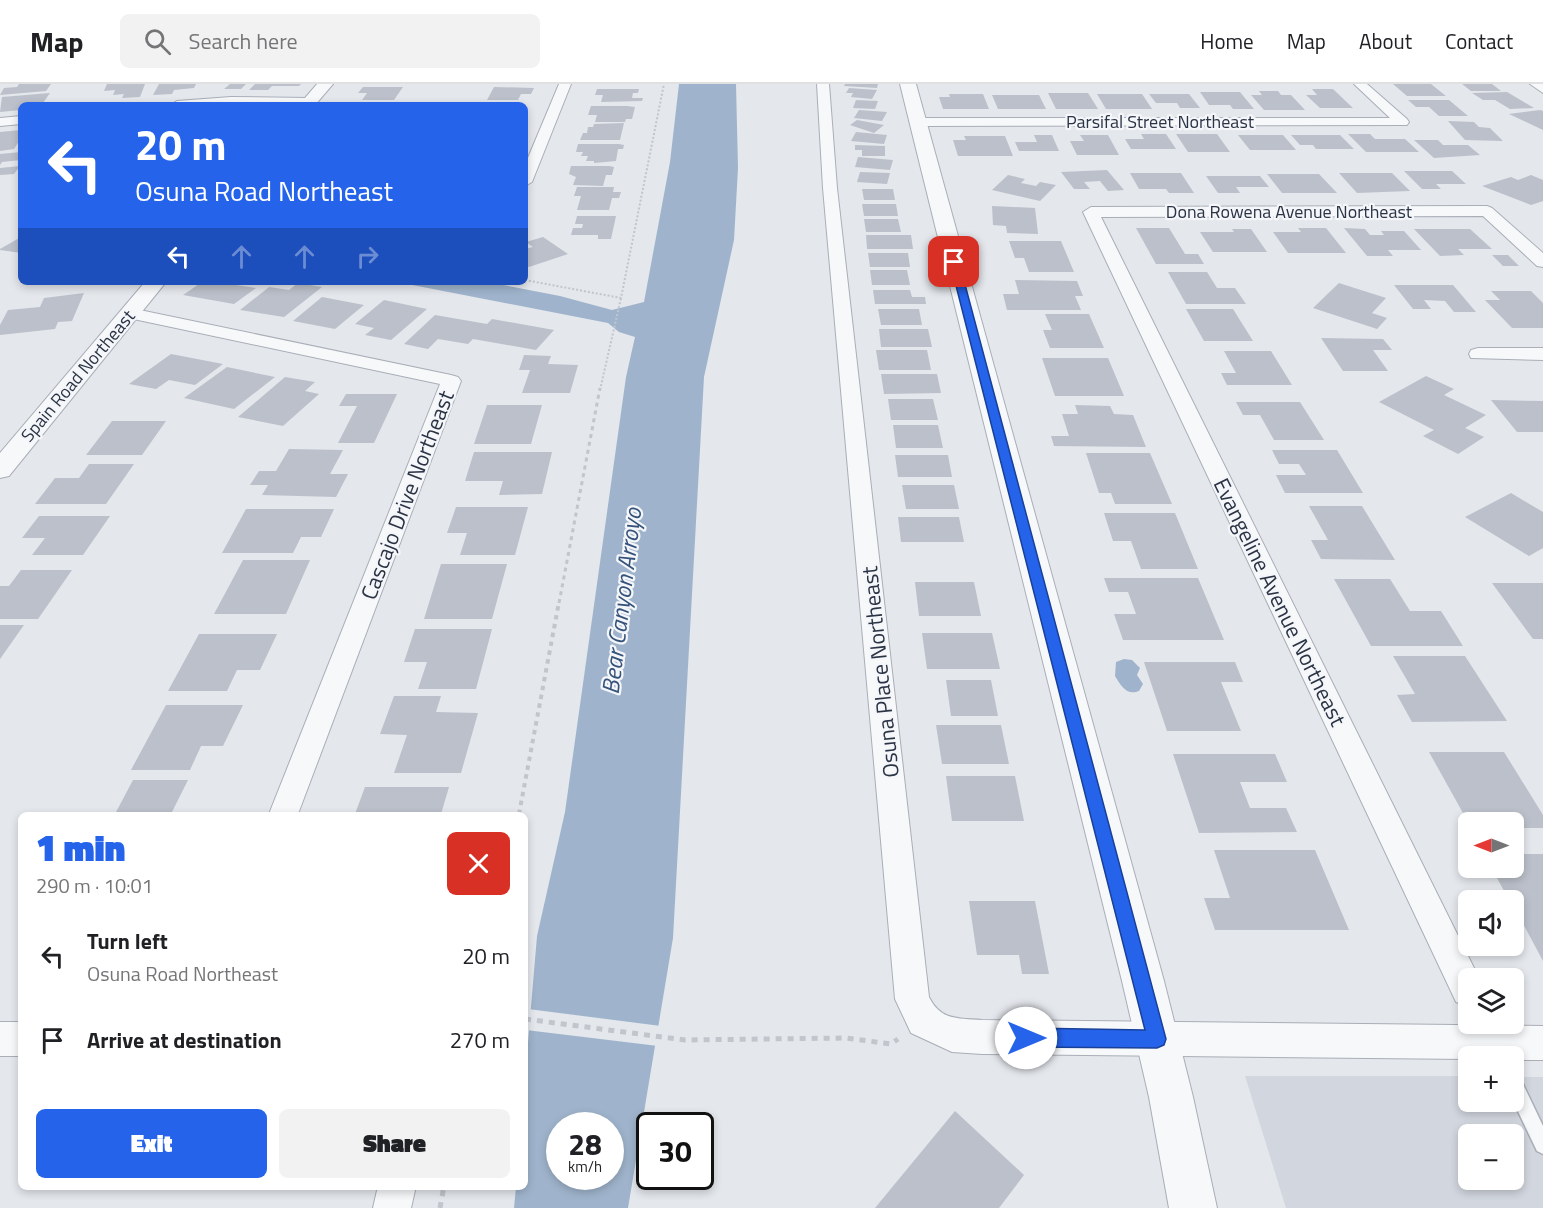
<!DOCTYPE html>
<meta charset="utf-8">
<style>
body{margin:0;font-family:"Titillium Web",sans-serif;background:#f2f2f2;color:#202124;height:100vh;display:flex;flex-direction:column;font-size:22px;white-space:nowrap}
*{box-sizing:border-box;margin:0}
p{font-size:20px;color:#757577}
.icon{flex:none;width:33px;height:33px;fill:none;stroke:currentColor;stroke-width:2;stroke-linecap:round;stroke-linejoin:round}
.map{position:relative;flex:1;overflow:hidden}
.sheet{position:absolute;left:18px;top:728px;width:510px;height:378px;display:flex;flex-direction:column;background:#fff;border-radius:9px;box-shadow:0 3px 9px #0003}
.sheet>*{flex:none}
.guide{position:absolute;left:18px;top:18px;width:510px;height:183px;border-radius:9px;box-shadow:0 3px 9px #0003;background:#2563eb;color:#fff;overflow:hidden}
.needle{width:39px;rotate:270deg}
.fabs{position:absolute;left:1458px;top:728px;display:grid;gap:12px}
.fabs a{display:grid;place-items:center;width:66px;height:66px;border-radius:9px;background:#fff;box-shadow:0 3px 9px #0003;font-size:30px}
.speed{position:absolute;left:546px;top:1028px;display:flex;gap:12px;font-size:30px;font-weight:700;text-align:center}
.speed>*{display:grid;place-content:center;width:78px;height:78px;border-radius:50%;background:#fff;box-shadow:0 3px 9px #0003;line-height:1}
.speed small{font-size:15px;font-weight:400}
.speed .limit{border:3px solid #111;border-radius:9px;background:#fff;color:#111}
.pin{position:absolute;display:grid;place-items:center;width:51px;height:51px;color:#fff;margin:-26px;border-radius:12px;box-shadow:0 3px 9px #0006}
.me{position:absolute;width:66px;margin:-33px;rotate:90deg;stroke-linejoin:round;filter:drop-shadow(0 0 4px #0008)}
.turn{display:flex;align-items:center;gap:21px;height:126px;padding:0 18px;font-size:27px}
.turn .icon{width:78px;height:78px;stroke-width:2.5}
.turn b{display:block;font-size:42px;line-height:51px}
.lanes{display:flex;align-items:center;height:57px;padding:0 18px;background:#0003;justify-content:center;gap:30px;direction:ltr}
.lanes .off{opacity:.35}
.round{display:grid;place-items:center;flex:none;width:63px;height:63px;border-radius:9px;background:#f2f2f2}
.overview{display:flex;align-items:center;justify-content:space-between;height:102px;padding:0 18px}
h1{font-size:36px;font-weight:800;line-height:45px;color:#2563eb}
.button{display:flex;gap:12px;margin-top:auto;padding:12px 18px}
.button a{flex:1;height:69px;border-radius:9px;background:#2563eb;color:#fff;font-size:24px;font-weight:800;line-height:69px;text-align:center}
.button a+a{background:#f2f2f2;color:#202124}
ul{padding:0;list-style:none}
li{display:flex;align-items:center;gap:18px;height:84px;padding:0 18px}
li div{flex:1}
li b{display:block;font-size:22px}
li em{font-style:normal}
header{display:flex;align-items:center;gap:36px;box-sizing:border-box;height:84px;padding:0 30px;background:#fff;border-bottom:2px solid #e0e0e0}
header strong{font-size:28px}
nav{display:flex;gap:33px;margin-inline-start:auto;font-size:21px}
.search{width:420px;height:54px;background:#f2f2f2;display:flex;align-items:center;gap:15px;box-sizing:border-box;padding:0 21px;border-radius:9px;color:#757577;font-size:22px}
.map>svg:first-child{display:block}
.built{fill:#d2d6de;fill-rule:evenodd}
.water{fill:#9fb4cc;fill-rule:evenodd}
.pier{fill:#e4e7ec}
.building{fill:#bbc0ca}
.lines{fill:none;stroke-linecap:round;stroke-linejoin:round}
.service-casing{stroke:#a9aeb7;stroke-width:3}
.minor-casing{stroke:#a9aeb7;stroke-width:2}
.tertiary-casing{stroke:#a9aeb7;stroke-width:2}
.path-far3{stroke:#c2c5cb;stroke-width:2;stroke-dasharray:2 2;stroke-linecap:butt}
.path-far2{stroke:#c2c5cb;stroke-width:3;stroke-dasharray:4 4;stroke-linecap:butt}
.path-far1{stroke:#c2c5cb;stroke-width:4;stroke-dasharray:4.5 4.5;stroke-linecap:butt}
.path{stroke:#c2c5cb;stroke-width:5;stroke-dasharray:6 6;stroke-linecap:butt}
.service{fill:#f7f8fa;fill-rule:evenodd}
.minor{fill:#f7f8fa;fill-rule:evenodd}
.tertiary{fill:#f7f8fa;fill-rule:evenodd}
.route{fill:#2563eb;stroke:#184099;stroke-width:1.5}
.labels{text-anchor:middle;stroke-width:4.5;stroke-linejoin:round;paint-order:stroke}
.far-street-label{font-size:18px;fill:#2b3445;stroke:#f4f6f9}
.street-label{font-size:22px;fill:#2b3445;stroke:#f4f6f9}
.water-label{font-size:24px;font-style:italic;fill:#34527a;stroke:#f4f6f9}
</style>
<header>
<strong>Map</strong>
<div class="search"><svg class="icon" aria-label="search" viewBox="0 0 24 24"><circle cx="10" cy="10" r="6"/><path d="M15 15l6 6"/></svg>Search here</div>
<nav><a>Home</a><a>Map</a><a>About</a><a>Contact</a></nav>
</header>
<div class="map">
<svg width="1543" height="1124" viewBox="0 0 1543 1124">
<rect width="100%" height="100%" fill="#e4e7ec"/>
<path class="built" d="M1245,992H1468V1017H1514V993H1543V1124H1286ZM1468,1050H1514V1095H1468Z"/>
<path class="water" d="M679,0H736L738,84L734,156L704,293L673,854L628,1124H514L516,1103L525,1102V994L537,852L565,728L626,293L635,253L619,248L608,239L397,198H488L560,212L612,226L644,218L670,78ZM560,1041H610V1092H560Z
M1124,575L1132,576L1140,584L1137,591L1143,600L1139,607C1127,612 1121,602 1115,592L1116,578Z"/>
<path class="pier" d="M528,925L661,942L658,962L526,946Z"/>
<path class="building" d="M19,0H51L46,7L0,11L4,4L17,3Z
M107,0H145L140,13L122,14L124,10L113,11L115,6L104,7Z
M159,0H196L194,4L174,6L172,10L153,11Z
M230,0H246L241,5H224Z
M255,0H301L299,2H272L268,6H249Z
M845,0H878L877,4L844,2Z
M1393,0H1431L1446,12H1407Z
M1462,0H1492L1501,7H1471Z
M363,3H403L394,16H362L367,9H358Z
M494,3L534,4L531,10H521L518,16H487Z
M849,4L877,6L872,15L851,13L853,9H846Z
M597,5H639L638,9H633L632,14H643L642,17L601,18L603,11H595Z
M1312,5H1333L1353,24H1320L1306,11H1317Z
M1259,7H1278L1281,11H1291L1305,26H1264L1251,11H1262Z
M1200,8H1240L1254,25H1233L1230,21H1209Z
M1507,8L1534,24L1510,25L1495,16H1483L1472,9Z
M50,9L43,19L60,18L58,21H21V26L0,28L2,13Z
M1048,9H1088L1098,25H1056Z
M949,10H983L989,25H943L939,13H950Z
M1097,10H1142L1152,25H1106Z
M1149,10H1189L1200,24H1180L1177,19H1156Z
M992,11H1039L1046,25H998Z
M856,16L878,17L875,25L853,24Z
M1408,16H1449L1468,32H1439L1429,23H1416Z
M352,18H391L389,21H349Z
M591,22H627L635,23L632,35H626L625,38H595L597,31H588Z
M859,26L887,28L882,37L854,34Z
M1540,26L1543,27V46L1509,30Z
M857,36L884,41L874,49L850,41Z
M1448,37L1474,38L1479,43L1490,44L1503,57L1465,56Z
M624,39L620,56H580L583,49H587L588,43H593L594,40Z
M21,46V54L14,65L0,67V48Z
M856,48L887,51L884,60L851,57Z
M1141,50H1166L1176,65H1131L1125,55H1144Z
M1176,50H1217L1230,68H1188Z
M1348,50H1370L1375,55H1405L1419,68H1366Z
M1034,51H1052L1059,67H1019L1015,58H1037Z
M1080,51H1108L1119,71H1077L1070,57H1084Z
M1238,51H1283L1296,66H1250Z
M1291,51H1340L1354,65H1316L1313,61H1300Z
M964,52H1005L1013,72H958L953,56H966Z
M1414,56H1438L1443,61H1468L1480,71L1434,74Z
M578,60H619L624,61L623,65H618L616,77L594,79V77H586L588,72H581L583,68H576Z
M855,61L885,62V72H862V66H855Z
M21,68V76L2,78L0,81V70Z
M858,73L893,76L890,86L855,83Z
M20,82L14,90L0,91V84Z
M571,82H609L614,83L612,91H606L603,102L573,101L576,93L569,90Z
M1107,86L1124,106L1108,107L1100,97L1084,98L1090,105H1074L1061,88Z
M1404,87H1452L1466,100H1436L1441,105H1422Z
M860,88L890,89L887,100L857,98Z
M1130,89H1181L1194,109H1169L1166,105H1139Z
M1339,89H1392L1410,107L1357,109Z
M1267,90H1319L1337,109H1282Z
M1008,91L1025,95L1021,99L1036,102L1040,98L1056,101L1040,117L992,106Z
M1531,91L1543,96V117L1531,121L1482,102L1511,93L1518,96Z
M1206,92H1260L1269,103H1236L1240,109H1218Z
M577,103H614L613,108H621L619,114H612L609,126H577L581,112H574Z
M862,105H893L895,116H864Z
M862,120H896L898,132H864Z
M992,122L1035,124L1038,150L1007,149L1006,142L993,141Z
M577,132H616L611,155H598V151H571L573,144H582L583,140H575Z
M864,135H898L901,148H866Z
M1136,144H1169L1185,170H1198L1204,180H1156Z
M1298,144H1326L1346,169H1288L1273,148H1301Z
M1344,144L1365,145L1370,151H1384L1381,147H1404L1421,166H1388L1393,172H1367Z
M1232,145H1251L1267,168H1213L1200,148H1234Z
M1414,145H1470L1492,165H1458L1464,171L1440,172Z
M866,151H911L913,165H867Z
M21,153V169L0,166V165Z
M543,153L568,170L529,183L525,181V165L533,163L526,158Z
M1009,157H1061L1074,188H1029L1024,174H1015Z
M868,169H908L910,183H870Z
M1492,171H1508L1519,182H1503Z
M870,186H907L910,201H872Z
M1168,188H1207L1217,204H1235L1246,220H1186Z
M1015,196L1077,197L1083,212H1075L1081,226H1007L1003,210H1019Z
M202,198H231L229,200L256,204L234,220L183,211Z
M298,199L322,203L284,233L240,226L269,203L289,206Z
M1339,199L1386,214L1372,229L1387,234L1377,245L1313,224Z
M1394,201H1453L1476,228H1454L1445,217L1424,216L1431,225H1413Z
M873,206H910L912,213H925L926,220H875Z
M1491,207H1531L1543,219V244H1512L1485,216H1500Z
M84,209L72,237L58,238L55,245L0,251V241L8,226L40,223L44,214Z
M322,213L364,221L335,245L293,237Z
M384,216L427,225L391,256L365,251L374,244L355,240Z
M878,225H919L922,241H881Z
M1186,225H1233L1253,257H1204Z
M1045,230H1089L1104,264H1050L1043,246H1052Z
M435,231L487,240L492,235L554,246L536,266L473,255L468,260L438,255L428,265L404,260Z
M879,245H928L932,263H881Z
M1321,254L1383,255L1392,266H1373L1388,287H1343Z
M876,266H927L931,286H879Z
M1224,267H1271L1292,301H1227L1221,289H1236Z
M171,270L223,280L195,301L169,296L156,305L129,300Z
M524,271L551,272L548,280L578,281L570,309H522L530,286H519Z
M1042,274H1108L1124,312H1055Z
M227,283L275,293L234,325L184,314Z
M881,290H937L941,309L884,310Z
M1426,292L1454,305L1444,311L1486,331L1465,344L1484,353L1458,370L1423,352L1434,346L1379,318Z
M285,293L315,298L305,307L319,310L283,342L238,333Z
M346,310H397L374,359H338L357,322H339Z
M888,315H933L938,336H891Z
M1491,316L1543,317V348H1517Z
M1236,318H1300L1324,356H1274L1260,331H1243Z
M487,321H542L531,360H474Z
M1075,321L1110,322L1114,330L1133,331L1146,363L1054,362L1051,352H1069L1062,330H1078Z
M112,337H166L142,371H86Z
M893,341H938L943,364H896Z
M289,365L343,366L330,390H348L336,413L262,411L268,401H250L259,387H276Z
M1272,366H1337L1363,409H1285L1276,391H1306L1299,380H1279Z
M474,368H552L542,410L499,411L503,397H465Z
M1086,369H1150L1172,420H1115L1111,409H1099Z
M895,371H948L952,393H898Z
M89,380H134L106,420H35L55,394H79Z
M902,401H954L959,425H906Z
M1511,409L1543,428V464L1529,472L1465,433Z
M1309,422H1362L1395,476L1321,475L1311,456H1328Z
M456,423H528L515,471H460L467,449H447Z
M246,425H334L321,453H301L293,469H222Z
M1104,429H1175L1198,485H1141L1131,457H1113Z
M39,432H110L83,471H32L45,454H22Z
M898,433H959L964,458H901Z
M243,476H310L286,530H214Z
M441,480H507L492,535H424Z
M21,486H72L38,535H0V502H9Z
M1104,494H1198L1224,556H1123L1114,530H1136L1128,508H1109Z
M1334,495H1390L1410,527H1441L1463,562H1371Z
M915,498H974L981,532H919Z
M1492,499H1543V555H1533Z
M0,541H24L0,575Z
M415,545H492L476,605H418L427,578H404Z
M922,549H992L1000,585H927Z
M199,550H277L260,586H237L227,607H168Z
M1393,572H1465L1507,637L1412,638L1397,611L1415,610Z
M1144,578H1235L1243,598H1221L1241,647H1167Z
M946,596H991L998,632H951Z
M394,612H441L436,628L478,629L461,689H394L407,651L380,650Z
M166,621H243L223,662H201L190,686H131Z
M936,641H1001L1009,680H942Z
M1429,668H1504L1543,731V744H1514V738H1468Z
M1173,670H1275L1287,698H1240L1250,724H1286L1297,748L1199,749Z
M946,692H1015L1024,737H952Z
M133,696H188L171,730H115Z
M365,703H449L441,730H355Z
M1214,766H1315L1349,846H1215L1204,814H1230Z
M1514,770H1543V877L1514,823V816H1509L1491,783H1514Z
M969,817H1035L1049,890H1022L1019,871H977Z
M955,1027L1024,1091L999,1124H875Z"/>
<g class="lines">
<defs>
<path id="service" d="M1514,992L1520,994L1543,1042V1070L1537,1067L1513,1017Z"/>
<path id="minor" d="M559,0H571L532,98L525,102V81Z
M817,0H829L837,104L929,913C941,937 958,934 982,936L1543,942V976H1514V972H1468V975L982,970L952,968L911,949L895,915L823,104Z
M1354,0H1367L1407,35L1409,38L1407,41L918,42L911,38L918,34H1390Z
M1530,0H1543V9Z
M231,13L309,14L315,18L312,21H171L177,17Z
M21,32V40L0,42V34Z
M1487,122L1492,124L1543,169V183L1537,182L1483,132L1101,133L1479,894H1468V923L1456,918L1083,128L1091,123Z
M130,224L451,291L458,293L461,297L298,730H269L440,300L124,233L121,229L124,225Z
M1478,264H1543V276L1471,274L1469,270L1471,266Z
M0,938H21V972H0Z
M378,1102H416L411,1124H373Z"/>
<path id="tertiary" d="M317,0H333L315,21H299Z
M900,0H916L1164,897L1193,1013L1217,1124H1169L1149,1013L1122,897Z
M145,198H166L9,392L0,394V369Z"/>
</defs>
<use href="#service" class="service-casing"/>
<use href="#minor" class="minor-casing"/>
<use href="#tertiary" class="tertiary-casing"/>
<path class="path-far3" d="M525,196L621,214L664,0
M600,306L621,214"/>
<path class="path-far2" d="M559,519L600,304"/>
<path class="path-far1" d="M519,730L559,518"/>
<path class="path" d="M525,935L685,956L846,954L891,960L898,955
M440,1124L444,1102"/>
<use href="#service" class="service"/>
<use href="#minor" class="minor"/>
<use href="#tertiary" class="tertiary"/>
</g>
<path class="route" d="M954,175L959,178L1166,955L1164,961L1157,964L1026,963L1020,960L1017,954L1020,947L1026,944L1145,946L950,178Z"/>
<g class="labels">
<g class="far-street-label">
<text x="1160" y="44">Parsifal Street Northeast</text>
<text x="1289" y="134">Dona Rowena Avenue Northeast</text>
<text transform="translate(78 292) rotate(-50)" y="6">Spain Road Northeast</text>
</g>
<g class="street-label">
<text transform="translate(407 411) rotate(-69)" y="8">Cascajo Drive Northeast</text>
<text transform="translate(1280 518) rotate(64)" y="8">Evangeline Avenue Northeast</text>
<text transform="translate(880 588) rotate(-96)" y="8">Osuna Place Northeast</text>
</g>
<g class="water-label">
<text transform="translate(622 517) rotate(-83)" y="8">Bear Canyon Arroyo</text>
</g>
</g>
</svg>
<div class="fabs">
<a><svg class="needle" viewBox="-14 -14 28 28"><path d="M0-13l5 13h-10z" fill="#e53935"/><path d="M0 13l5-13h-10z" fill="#757577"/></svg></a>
<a><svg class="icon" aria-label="sound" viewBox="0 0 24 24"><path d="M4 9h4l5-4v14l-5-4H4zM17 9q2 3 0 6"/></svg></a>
<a><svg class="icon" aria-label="layers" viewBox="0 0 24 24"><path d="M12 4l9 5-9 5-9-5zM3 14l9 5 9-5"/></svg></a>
<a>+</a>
<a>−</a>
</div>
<div class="speed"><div>28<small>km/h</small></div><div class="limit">30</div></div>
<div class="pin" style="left:954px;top:178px;background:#d93025"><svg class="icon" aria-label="arrive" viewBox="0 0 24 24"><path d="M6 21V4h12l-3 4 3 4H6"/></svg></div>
<svg class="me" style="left:1026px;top:954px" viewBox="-20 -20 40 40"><circle r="19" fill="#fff"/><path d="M0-13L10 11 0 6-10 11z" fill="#2563eb"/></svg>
<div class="guide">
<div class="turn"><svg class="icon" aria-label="left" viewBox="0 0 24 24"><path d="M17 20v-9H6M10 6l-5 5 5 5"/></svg><div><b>20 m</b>Osuna Road Northeast</div></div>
<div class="lanes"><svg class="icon" aria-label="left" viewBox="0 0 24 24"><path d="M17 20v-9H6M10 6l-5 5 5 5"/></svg><svg class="icon off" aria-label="ahead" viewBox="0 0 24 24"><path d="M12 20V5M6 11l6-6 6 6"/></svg><svg class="icon off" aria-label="ahead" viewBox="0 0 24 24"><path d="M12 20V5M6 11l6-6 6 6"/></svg><svg class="icon off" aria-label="right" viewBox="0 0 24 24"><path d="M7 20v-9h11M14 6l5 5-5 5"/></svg></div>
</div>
<section class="sheet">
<div class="overview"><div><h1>1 min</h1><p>290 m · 10:01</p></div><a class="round" style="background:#d93025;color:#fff"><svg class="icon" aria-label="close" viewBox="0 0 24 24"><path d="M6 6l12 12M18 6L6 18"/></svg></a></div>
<ul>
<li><svg class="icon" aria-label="left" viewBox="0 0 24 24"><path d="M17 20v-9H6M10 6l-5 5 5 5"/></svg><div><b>Turn left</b><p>Osuna Road Northeast</p></div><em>20 m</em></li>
<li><svg class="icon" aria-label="arrive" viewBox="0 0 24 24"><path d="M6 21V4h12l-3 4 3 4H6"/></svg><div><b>Arrive at destination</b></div><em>270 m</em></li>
</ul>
<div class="button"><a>Exit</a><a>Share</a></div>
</section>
</div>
